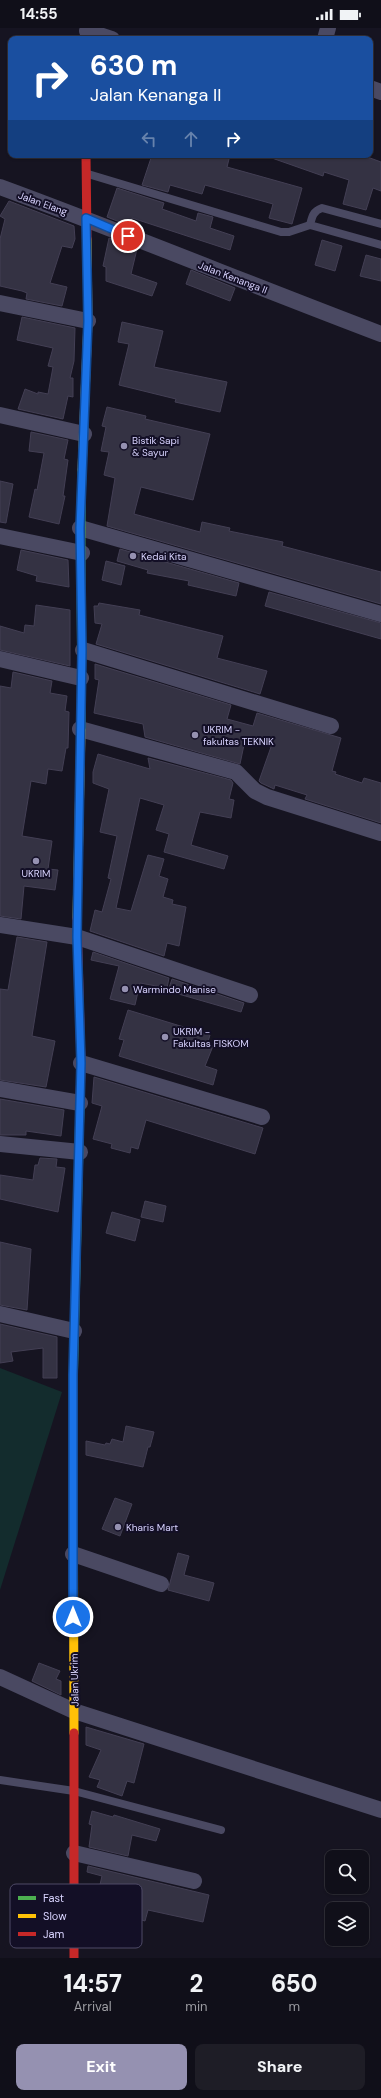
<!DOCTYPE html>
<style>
body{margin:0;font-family:"DM Sans",sans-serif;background:#1e1d26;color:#f1f3f6;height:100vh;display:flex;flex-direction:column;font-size:15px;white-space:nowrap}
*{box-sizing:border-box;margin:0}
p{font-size:13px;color:#9c9ca2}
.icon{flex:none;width:22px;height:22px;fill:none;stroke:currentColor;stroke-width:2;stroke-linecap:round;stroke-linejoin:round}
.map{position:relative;height:1930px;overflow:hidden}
.details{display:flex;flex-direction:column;background:#100f19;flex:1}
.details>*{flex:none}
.guide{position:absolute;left:8px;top:8px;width:365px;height:122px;border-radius:8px;box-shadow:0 1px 3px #0004,0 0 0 1px #302f38;background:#1a4fa0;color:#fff;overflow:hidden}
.controls{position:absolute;left:325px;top:1822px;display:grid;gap:8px}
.controls a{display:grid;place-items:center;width:44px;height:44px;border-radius:8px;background:#100f19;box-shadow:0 1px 3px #0004,0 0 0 1px #302f38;font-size:20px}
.pin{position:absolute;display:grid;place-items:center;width:34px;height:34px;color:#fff;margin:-17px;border:2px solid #fff;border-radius:50%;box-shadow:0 1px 4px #0007}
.me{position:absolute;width:44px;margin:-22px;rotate:0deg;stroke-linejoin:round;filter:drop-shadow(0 0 3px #0008)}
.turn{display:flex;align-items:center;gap:14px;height:84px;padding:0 16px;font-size:18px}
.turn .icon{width:52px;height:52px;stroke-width:2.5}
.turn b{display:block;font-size:28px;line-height:34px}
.lanes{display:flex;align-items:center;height:38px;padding:0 16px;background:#0003;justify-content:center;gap:20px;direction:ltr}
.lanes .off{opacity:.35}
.eta{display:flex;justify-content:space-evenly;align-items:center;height:68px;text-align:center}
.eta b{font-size:24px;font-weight:800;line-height:28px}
.cta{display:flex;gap:8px;margin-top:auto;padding:8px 16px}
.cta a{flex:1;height:46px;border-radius:8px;background:#9591b1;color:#fff;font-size:16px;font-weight:800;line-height:46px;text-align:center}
.cta a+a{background:#1e1d26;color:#f1f3f6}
.status{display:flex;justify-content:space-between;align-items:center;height:28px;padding:0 20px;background:#100f19;direction:ltr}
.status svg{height:11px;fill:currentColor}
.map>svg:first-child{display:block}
.green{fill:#132c2d}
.building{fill:#343243;stroke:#433f54}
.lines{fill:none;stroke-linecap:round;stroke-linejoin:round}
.lane{stroke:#4a4962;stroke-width:8}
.street{stroke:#4a4962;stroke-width:16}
.fast{stroke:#4caf50;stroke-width:9}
.slow{stroke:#ffc107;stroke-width:9}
.jam{stroke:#c62828;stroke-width:9}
.route-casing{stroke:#114b97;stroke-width:10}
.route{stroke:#1a73e8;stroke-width:7}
.poi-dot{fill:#9591b1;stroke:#130f26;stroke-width:1.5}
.labels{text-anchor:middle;stroke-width:4;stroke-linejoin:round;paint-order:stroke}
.street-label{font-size:10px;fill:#d9d4ff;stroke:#130f26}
.poi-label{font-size:10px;fill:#d9d4ff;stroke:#130f26;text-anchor:start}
.key{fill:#130f26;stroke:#4e4a67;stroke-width:1}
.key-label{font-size:11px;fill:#d9d4ff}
</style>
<div class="status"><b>14:55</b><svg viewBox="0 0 49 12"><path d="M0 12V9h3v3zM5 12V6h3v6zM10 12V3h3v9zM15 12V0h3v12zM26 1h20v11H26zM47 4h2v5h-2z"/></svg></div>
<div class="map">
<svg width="381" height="1930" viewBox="0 0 381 1930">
<rect width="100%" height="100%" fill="#161421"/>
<path class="green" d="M0,1340L62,1364L0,1562Z"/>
<path class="building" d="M152,127H230L227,139L302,160L292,196L269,190L273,176L205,157L202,166L170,157L168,164L142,157Z
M269,127H362L381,134V163L373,160L366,182L343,176L349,152L324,144L323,148L269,129Z
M117,160L164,175L162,181L196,193L198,185L213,189L210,200L234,208L230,222L132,190L130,198L107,189Z
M9,173L74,198L75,211L72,220L62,218L50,255L67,259L62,278L26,271L27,265L22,263L0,258V211L5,191L0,188Z
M109,210L137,221L131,246L157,255L152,268L106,253V239L103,238Z
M322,212L342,218L335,243L315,237Z
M366,227L381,231V253L360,248Z
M191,242L235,260L230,273L186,256Z
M22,289L75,300L74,333L70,350H73V369L68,368L63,391L18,381L25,361L38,366V364L48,366L53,339L48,338L53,320L17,312Z
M122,294L163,303L154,339L227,354L220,384L175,374L176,371L119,357L129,316L118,314Z
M107,379L146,388L145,391L210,406L193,472L141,459L134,486L200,504L202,494L230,500L229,503L283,514L282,518L381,544V576L107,498L115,450L104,447L109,424L101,423L106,399L102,398Z
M31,404L68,412L64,431L68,432L63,468H65L59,496L29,489L35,461L37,462L44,425L29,423Z
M0,453L13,456L6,495L0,494Z
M120,521L239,555L236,568L188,557L189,553L147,545L148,542L117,533Z
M21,522L68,532L69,559L36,553L37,548L17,542Z
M106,533L125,538L121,557L102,552Z
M269,564L381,595V611L265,578Z
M99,575L140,582L139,587L223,608L217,630L267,643L260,666L96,616L102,596L95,595L94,578H98Z
M36,577L70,582V638L0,622V598L24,605L25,597L34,598Z
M95,636L231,677L227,691L253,698L257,685L341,710L332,743L336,744L335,746L362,755L364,750L381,755V795L305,771L307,767L275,757L274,761L261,755L259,753L271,719L245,712L240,736L145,709L143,696L94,685L99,652L95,651Z
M13,644L52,653L50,665L67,668L65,683L69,684L68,720H66L62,743L48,741L46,756L31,753L22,808L52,813L48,841L58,842L55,862L24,858L21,891L0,888V658L11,660Z
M98,726L150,741L148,730L231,752L233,755L229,771L234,772L231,790L200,784L191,817L228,828L224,841L164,824L169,806L156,802L164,777L140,770L116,880L131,883L148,827L164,831L159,848L168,851L163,869L173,872L172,876L186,879L179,918L167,915L164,928L90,903L95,882L102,884L111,851L108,850L117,808L100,804L109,761L93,755V744Z
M17,909L47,914L32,1008L55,1013L46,1059L0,1052V961L8,962Z
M93,924L169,950L167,960L140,955L135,977L110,971L119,938L91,932Z
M172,951L244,975L241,984L168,963Z
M128,982L210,1007L207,1017L213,1018L205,1038L217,1042L213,1057L119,1028L124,1012L119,1011Z
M94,1049L263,1100L255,1126L146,1092L138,1121L131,1119L130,1125L111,1120L112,1116L93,1111L102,1078L92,1075Z
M0,1071L64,1082L61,1108L26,1103V1107H0Z
M40,1130L57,1131L56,1139L65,1140L58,1184L0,1171V1147L33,1152L35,1137H38Z
M145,1173L166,1178L163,1194L141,1189Z
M112,1184L140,1192L135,1213L106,1205Z
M0,1214L31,1221L27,1282L0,1277Z
M0,1296L57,1309V1350H43V1320L11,1324L13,1333L0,1335Z
M126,1398L154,1404L150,1419H148L143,1439L86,1427V1413L105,1417L106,1415L110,1416L112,1411L123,1414Z
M115,1470L132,1476L120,1508L102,1501Z
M178,1525L189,1528L184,1547L214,1555L209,1573L168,1562Z
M39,1635L60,1643L56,1651L61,1653V1667L32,1653Z
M86,1699L144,1716L134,1755L127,1753L122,1768L97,1759L100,1752L89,1749L101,1722L86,1717Z
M92,1783L113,1789L114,1787L160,1801L156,1813L132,1807L128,1828L89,1819L92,1797L89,1796Z
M88,1838L209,1867L203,1894L148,1882L145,1893L95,1878L102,1848L87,1844Z"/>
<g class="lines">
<path class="lane" d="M88,146L281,204H289L310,197C312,189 313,183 322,180L381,196
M310,197L381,217
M0,1752L74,1763L221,1802"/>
<path class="street" d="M87,3L112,11
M325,11L328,0
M370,60L381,64
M0,159C128,206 254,258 381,306
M0,275L88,293
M0,387L84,406
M80,500L381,586
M0,508L82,525
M83,622L331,698
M0,631L81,650
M80,701L236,744L255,763L267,769L381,805
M0,897L77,909L250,967
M81,1035L262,1089
M0,1061L80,1075
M0,1116L80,1124
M0,1286L74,1303
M73,1526L161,1556
M0,1649L74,1683L381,1782
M74,1825L194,1853"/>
<path class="fast" d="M81,702C83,615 79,528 82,442
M73,1363L80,1077"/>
<path class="slow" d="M82,442L88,293L87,211
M77,890L81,702
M73,1363L74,1705"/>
<path class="jam" d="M86,127L87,211
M77,890L81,1035L80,1077
M74,1705V1930"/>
</g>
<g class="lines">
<defs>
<path id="route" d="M73,1589V1347L81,1035L77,909L82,622L80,500L88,293L86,190L128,208"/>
</defs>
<use href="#route" class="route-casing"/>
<use href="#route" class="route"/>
</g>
<g class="poi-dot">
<circle cx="124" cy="418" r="4"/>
<circle cx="133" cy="528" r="4"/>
<circle cx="195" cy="707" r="4"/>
<circle cx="36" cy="833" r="4"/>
<circle cx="125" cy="961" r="4"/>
<circle cx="165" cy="1009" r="4"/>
<circle cx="118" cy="1499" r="4"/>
</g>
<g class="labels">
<g class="street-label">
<text transform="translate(43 175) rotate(20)" y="4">Jalan Elang</text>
<text transform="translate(233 249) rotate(21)" y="4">Jalan Kenanga II</text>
<text transform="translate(74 1652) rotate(-91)" y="4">Jalan Ukrim</text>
</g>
<g class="poi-label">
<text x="132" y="416">Bistik Sapi<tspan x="132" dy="12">&amp; Sayur</tspan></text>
<text x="141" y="532">Kedai Kita</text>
<text x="203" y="705">UKRIM -<tspan x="203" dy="12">fakultas TEKNIK</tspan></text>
<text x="36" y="849" text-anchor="middle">UKRIM</text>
<text x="133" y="965">Warmindo Manise</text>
<text x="173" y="1007">UKRIM -<tspan x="173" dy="12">Fakultas FISKOM</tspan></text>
<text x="126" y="1503">Kharis Mart</text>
</g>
</g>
<rect x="10" y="1856" width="132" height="64" rx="6" class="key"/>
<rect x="18" y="1868" width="18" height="4" fill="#4caf50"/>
<rect x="18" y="1886" width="18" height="4" fill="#ffc107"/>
<rect x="18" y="1904" width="18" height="4" fill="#c62828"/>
<g class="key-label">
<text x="43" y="1874">Fast</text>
<text x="43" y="1892">Slow</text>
<text x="43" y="1910">Jam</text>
</g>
</svg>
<div class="controls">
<a><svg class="icon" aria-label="search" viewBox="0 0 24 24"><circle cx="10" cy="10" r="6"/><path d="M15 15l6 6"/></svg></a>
<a><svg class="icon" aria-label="layers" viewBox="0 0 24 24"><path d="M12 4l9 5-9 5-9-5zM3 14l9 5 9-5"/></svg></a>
</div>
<div class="pin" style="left:128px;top:208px;background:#d93025"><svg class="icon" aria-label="arrive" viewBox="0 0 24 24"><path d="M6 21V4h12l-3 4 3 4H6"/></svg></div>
<svg class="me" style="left:73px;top:1589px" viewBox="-20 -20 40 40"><circle r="17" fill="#1a73e8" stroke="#fff" stroke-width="3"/><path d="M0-11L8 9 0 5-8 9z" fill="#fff"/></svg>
<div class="guide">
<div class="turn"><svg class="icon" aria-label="right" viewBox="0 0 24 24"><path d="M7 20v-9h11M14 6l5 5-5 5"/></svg><div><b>630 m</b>Jalan Kenanga II</div></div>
<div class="lanes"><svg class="icon off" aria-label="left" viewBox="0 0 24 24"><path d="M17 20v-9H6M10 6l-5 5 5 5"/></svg><svg class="icon off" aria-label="ahead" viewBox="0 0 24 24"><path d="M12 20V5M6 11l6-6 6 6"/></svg><svg class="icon" aria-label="right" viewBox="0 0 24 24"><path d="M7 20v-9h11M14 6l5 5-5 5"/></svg></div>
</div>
</div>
<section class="details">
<div class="eta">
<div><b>14:57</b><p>Arrival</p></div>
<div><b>2</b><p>min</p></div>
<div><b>650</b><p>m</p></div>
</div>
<div class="cta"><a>Exit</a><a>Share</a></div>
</section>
